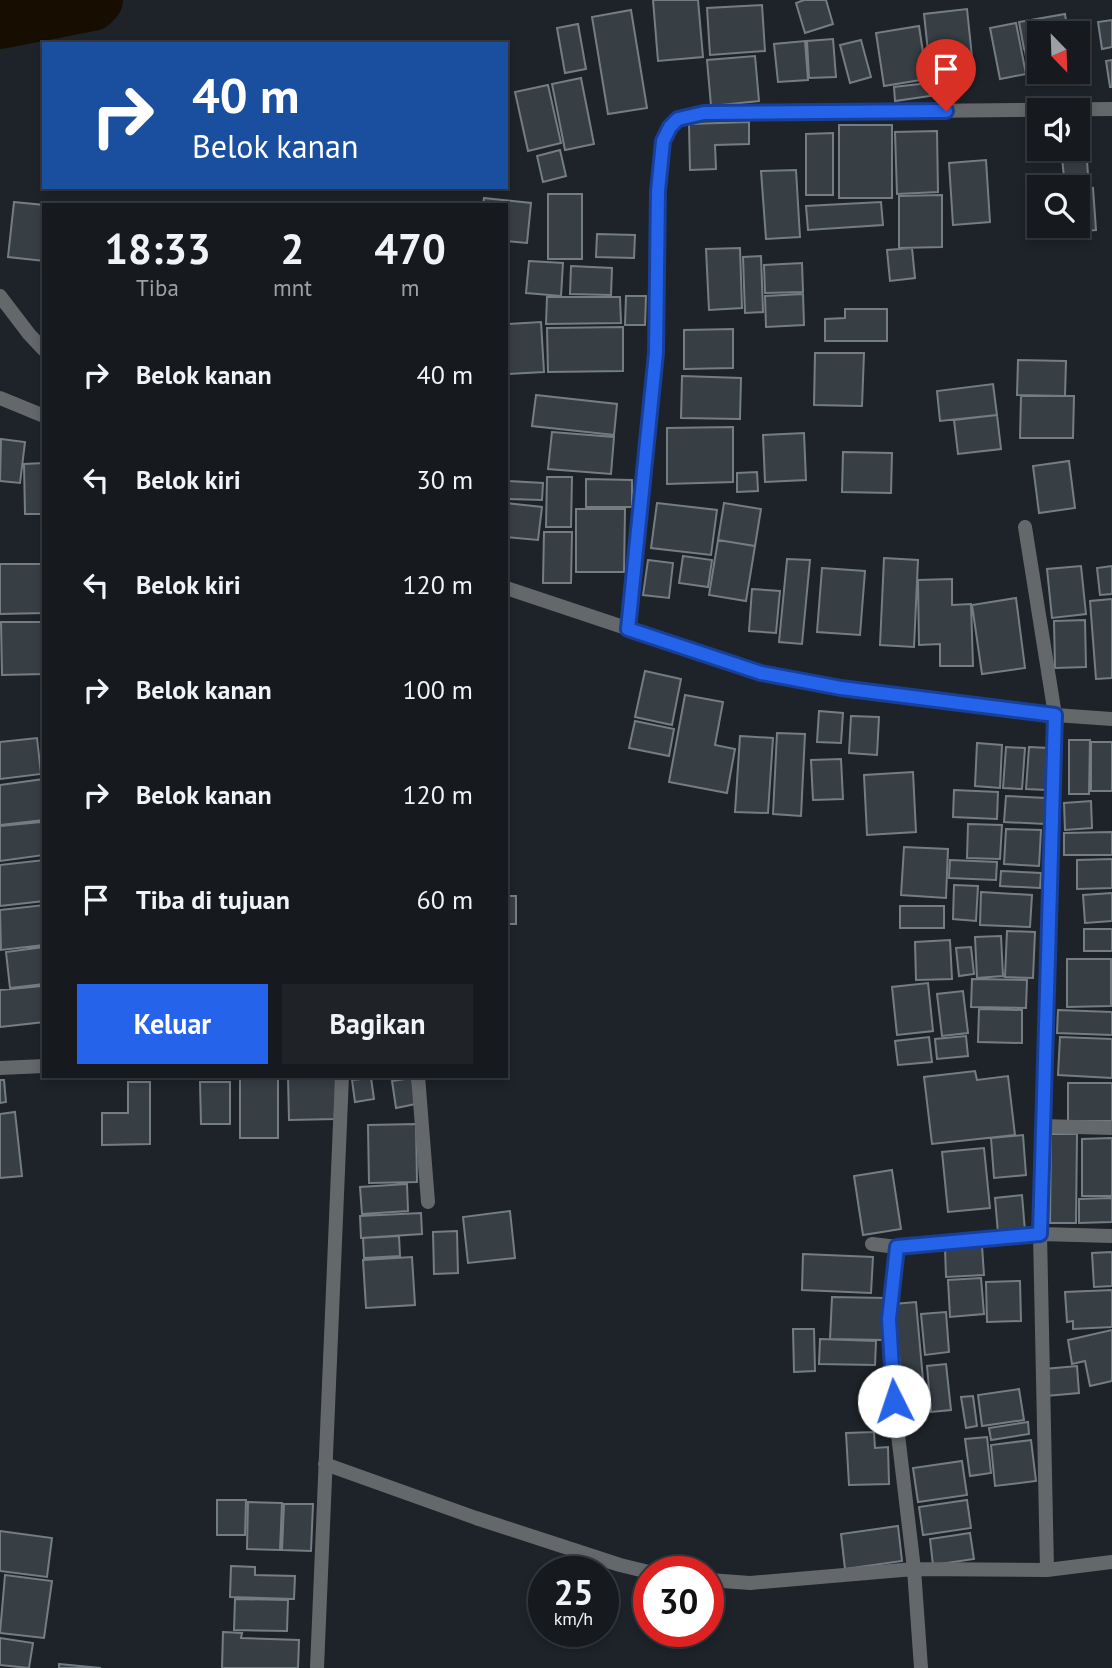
<!DOCTYPE html>
<html lang="id">
<style>
body{margin:0;font-family:"PT Sans",sans-serif;background:#1f2328;color:#f1f3f6;height:100vh;display:flex;flex-direction:column;font-size:26px;white-space:nowrap}
*{box-sizing:border-box;margin:0}
p{font-size:23px;color:#9ea1a4}
.icon{flex:none;width:38px;height:38px;fill:none;stroke:currentColor;stroke-width:2;stroke-linecap:round;stroke-linejoin:round}
.map{position:relative;flex:1;overflow:hidden}
.side{position:absolute;left:42px;top:203px;width:466px;height:875px;display:flex;flex-direction:column;background:#161a1f;border-radius:0px;box-shadow:0 4px 10px #0003,0 0 0 2px #35383d}
.side>*{flex:none}
.hud{position:absolute;left:42px;top:42px;width:466px;height:147px;border-radius:0px;box-shadow:0 4px 10px #0003,0 0 0 2px #35383d;background:#1a4fa0;color:#fff;overflow:hidden}
.needle{width:46px;rotate:157deg}
.buttons{position:absolute;left:1027px;top:21px;display:grid;gap:14px}
.buttons a{display:grid;place-items:center;width:63px;height:63px;border-radius:0px;background:#161a1f;box-shadow:0 4px 10px #0003,0 0 0 2px #35383d;font-size:35px}
.speed{position:absolute;left:528px;top:1556px;display:flex;gap:14px;font-size:35px;font-weight:700;text-align:center}
.speed>*{display:grid;place-content:center;width:91px;height:91px;border-radius:50%;background:#161a1f;box-shadow:0 4px 10px #0003,0 0 0 2px #35383d;line-height:1}
.speed small{font-size:18px;font-weight:400}
.speed .limit{border:10px solid #d22;background:#fff;color:#111}
.pin{position:absolute;display:grid;place-items:center;width:60px;height:60px;color:#fff;margin:-72px -30px;border-radius:50% 50% 50% 0;rotate:-45deg;box-shadow:0 0 7px #0007}
.pin .icon{rotate:45deg}
.me{position:absolute;width:77px;margin:-38px;rotate:356deg;stroke-linejoin:round;filter:drop-shadow(0 0 5px #0008)}
.turn{display:flex;align-items:center;gap:24px;height:147px;padding:0 35px;font-size:32px}
.turn .icon{width:91px;height:91px;stroke-width:2.5}
.turn b{display:block;font-size:49px;line-height:60px}
.eta{display:flex;justify-content:space-evenly;align-items:center;height:119px;text-align:center}
.eta b{font-size:42px;font-weight:800;line-height:49px}
.button{display:flex;gap:14px;margin-top:auto;padding:14px 35px}
.button a{flex:1;height:80px;border-radius:0px;background:#2563eb;color:#fff;font-size:28px;font-weight:800;line-height:80px;text-align:center}
.button a+a{background:#1f2328;color:#f1f3f6}
ul{padding:0;list-style:none}
li{display:flex;align-items:center;gap:21px;height:105px;padding:0 35px}
li div{flex:1}
li b{display:block;font-size:26px}
li em{font-style:normal}
.map>svg:first-child{display:block}
.lines{fill:none;stroke-linecap:round;stroke-linejoin:round}
.river{stroke:#170d00;stroke-width:52}
.building{fill:#373e44;stroke:#757d84;stroke-width:2}
.minor{stroke:#64686b;stroke-width:14}
.tertiary{stroke:#64686b;stroke-width:14}
.route-casing{stroke:#184099;stroke-width:18}
.route{stroke:#2563eb;stroke-width:12}
</style>
<div class="map">
<svg width="1112" height="1668" viewBox="0 0 1112 1668">
<rect width="100%" height="100%" fill="#1d2329"/>
<g class="lines">
<path class="river" d="M0,23L92,5L97,0"/>
</g>
<path class="building" d="M653,0H698L703,57L658,61Z
M804,0H826L833,24L805,33L796,3Z
M762,5L765,51L710,55L707,8Z
M967,9L974,76L931,80L924,14Z
M631,10L647,108L608,114L592,17Z
M1065,14L1068,33H1040V46L1024,49L1019,22Z
M1112,20V47L1102,49L1098,22Z
M1016,23L1026,74L1000,79L990,28Z
M578,24L586,69L565,73L557,28Z
M919,26L927,79L884,86L876,33Z
M833,39L836,77L809,78L807,41Z
M861,40L871,77L850,83L840,45Z
M805,41L808,80L778,82L774,44Z
M1040,48V72H1072L1030,79L1025,51Z
M755,56L759,101L711,106L707,60Z
M1112,60V87H1110L1106,61Z
M581,78L594,144L565,150L552,84Z
M928,83L930,96L895,101L894,87Z
M548,85L561,143L528,151L515,92Z
M749,122V144L715,145L716,169L690,170L689,124Z
M839,125H892V198H839Z
M937,131L938,192L897,194L895,132Z
M833,133V195H806V134Z
M1086,145L1088,175L1064,177L1061,149H1078V146Z
M560,150L566,176L543,182L537,156Z
M986,160L990,222L953,225L949,163Z
M796,170L800,237L766,239L761,171Z
M1093,188L1096,230L1067,232L1066,226H1078V190Z
M548,194H582V259H548Z
M942,195V247L899,248V196Z
M484,198L531,203L527,243L506,241V205H483Z
M14,202L44,205V261L8,257Z
M881,202L883,225L808,230L806,206Z
M597,234L635,235L634,258L596,257Z
M740,248L742,308L709,310L706,249Z
M912,248L915,278L890,281L887,250Z
M761,256L763,312L745,313L743,257Z
M529,261L563,263L561,296L526,293Z
M802,263L803,292L765,293L764,265Z
M571,266L612,268L611,295L570,294Z
M803,294L804,325L766,327L765,296Z
M626,296H646L645,325H625Z
M547,297H620L621,323L546,324Z
M845,309H887V341H825V319L845,318Z
M541,322L544,372L506,374V324Z
M623,327V371L548,372L547,328Z
M733,329V368L684,369V330Z
M815,353H864L862,406L814,405Z
M1018,360L1066,361L1065,396L1017,395Z
M682,376L741,378L740,419L681,418Z
M993,384L997,415L940,421L937,391Z
M536,395L617,404L614,435L532,426Z
M1021,396H1074L1073,438H1020Z
M997,415L1001,449L958,454L954,420Z
M733,427V482L667,484V428Z
M552,432L614,437L611,474L548,469Z
M804,433L806,480L765,482L763,435Z
M1,439L25,442L20,483L0,481Z
M843,452L892,453L891,493L842,492Z
M506,457H509V481L543,483L542,500L506,499Z
M1069,461L1075,508L1039,513L1033,466Z
M44,463V514H25L24,464Z
M757,472L758,491L737,492V473Z
M547,477H572L571,527H546Z
M586,479L632,480V507H586Z
M506,503L542,507L538,540L506,537Z
M657,503L717,510L711,555L651,548Z
M724,503L761,509L755,546L718,540Z
M576,509H625L624,572H576Z
M544,532H572L571,583H543Z
M718,540L755,546L746,601L709,595Z
M683,556L712,560L708,587L679,583Z
M884,558L918,560L914,647L880,645Z
M787,559L810,560L802,644L779,642Z
M648,560L673,563L669,598L643,595Z
M0,564H44V613L0,614Z
M1081,566L1086,614L1052,618L1047,569Z
M1112,566V594L1100,595L1097,568Z
M822,568L865,571L860,635L817,632Z
M952,579V605L971,604L973,666H940V644L919,645L918,580Z
M752,589L780,591L776,633L749,631Z
M1016,598L1025,668L982,674L972,605Z
M1112,599V678L1096,679L1090,601Z
M1085,620L1086,667L1055,668L1054,621Z
M1,622H44V674L2,675Z
M645,671L681,679L672,725L635,717Z
M685,695L723,702L715,745L735,749L727,793L669,782Z
M819,711L843,713L841,743L817,742Z
M851,716L879,717L877,755L849,753Z
M635,721L674,729L669,756L629,748Z
M777,733L805,734L801,816L773,814Z
M740,736L773,738L768,813L735,812Z
M37,738L41,774L0,779V742Z
M1069,740H1090L1089,794H1069Z
M1091,742H1112V791H1091Z
M977,743L1002,745L1000,788L975,786Z
M1006,747L1025,748L1022,789L1003,788Z
M1029,747L1049,748L1047,790L1026,789Z
M841,759L843,799L813,800L811,760Z
M913,772L916,832L867,835L864,775Z
M44,779V820L0,825V785Z
M954,790L998,792L997,819L953,817Z
M1006,796L1046,798L1045,824L1004,822Z
M1091,801L1092,828L1065,830L1064,803Z
M41,822L44,855L0,861V826Z
M968,824L1002,825L1000,859L967,858Z
M1006,829L1041,830L1039,866L1004,864Z
M1112,832V855H1064V833Z
M904,847L948,849L946,898L901,895Z
M1112,859V888L1077,889V860Z
M44,860V901L0,906V865Z
M950,860L997,862L996,880L949,878Z
M1001,871L1041,873L1040,888L1000,886Z
M954,885L978,886L976,921L953,919Z
M981,892L1032,895L1030,927L980,925Z
M1112,893V921L1085,923L1083,895Z
M506,896H516V924H506Z
M44,905V945L1,950L0,910Z
M900,906H944V928H900Z
M1084,929H1112V951H1084Z
M1007,931L1035,932L1033,978L1005,977Z
M1001,936L1003,976L977,978L975,937Z
M950,940L952,979L916,980L915,942Z
M44,947V984L10,988L6,952Z
M971,947L974,974L959,976L956,948Z
M1067,959H1111V1006L1067,1007Z
M972,979L1027,980L1026,1008L971,1007Z
M928,983L933,1031L897,1035L892,987Z
M42,986L44,1022L0,1027V990Z
M963,991L968,1033L942,1036L937,994Z
M979,1009L1022,1010V1043L978,1042Z
M1058,1010L1112,1012V1035L1057,1033Z
M966,1036L968,1056L937,1059L935,1039Z
M929,1037L932,1062L898,1065L895,1041Z
M1060,1037L1112,1039V1078L1058,1075Z
M975,1071L977,1080L1008,1076L1015,1135L932,1144L924,1077Z
M288,1076H336V1119L289,1120Z
M240,1077H278V1138H240Z
M371,1078L374,1099L355,1102L352,1080Z
M412,1078L416,1104L396,1108L392,1081Z
M0,1080H4L6,1102L0,1103Z
M128,1082H150V1144L102,1145V1113H128Z
M200,1082H230V1124H201Z
M1068,1083H1112V1121H1068Z
M15,1112L22,1176L0,1178V1114Z
M416,1124L417,1182L369,1183L368,1125Z
M1051,1134H1077L1076,1223H1050Z
M1023,1135L1026,1175L994,1178L991,1138Z
M1112,1138V1196H1082V1139Z
M984,1148L990,1208L948,1212L942,1152Z
M892,1170L901,1229L863,1235L854,1176Z
M407,1184L408,1211L362,1214L360,1187Z
M1022,1195L1025,1231L998,1233L995,1198Z
M1112,1198V1222L1079,1223V1199Z
M510,1211L515,1258L468,1263L463,1217Z
M421,1213L422,1234L361,1238L360,1216Z
M457,1231L458,1273L434,1274L433,1232Z
M399,1236L400,1256L364,1258L363,1238Z
M982,1246L984,1275L946,1277L945,1248Z
M1112,1252V1286L1094,1287L1092,1253Z
M803,1254L873,1257L871,1293L802,1290Z
M412,1257L415,1305L366,1308L363,1260Z
M981,1278L984,1314L950,1317L948,1280Z
M1020,1281L1021,1321L987,1322L986,1282Z
M1112,1290V1327L1073,1329V1321L1067,1322L1065,1292Z
M832,1297L886,1298L885,1340L830,1339Z
M916,1302L926,1413L905,1415L894,1304Z
M946,1312L949,1352L925,1355L921,1314Z
M793,1329H814L815,1371L794,1372Z
M1112,1330V1381L1090,1386L1085,1361L1072,1364L1068,1340Z
M820,1339L876,1341L875,1365L819,1364Z
M946,1364L951,1410L931,1412L927,1366Z
M1077,1366L1079,1393L1046,1396L1044,1369Z
M1019,1389L1024,1420L982,1426L978,1395Z
M973,1396L977,1426L966,1428L961,1397Z
M1028,1422L1029,1434L991,1440L989,1428Z
M874,1432L875,1448L888,1447L889,1484L849,1485L846,1433Z
M987,1437L991,1473L970,1476L965,1439Z
M1031,1440L1036,1481L995,1486L991,1445Z
M962,1461L967,1495L918,1502L913,1468Z
M217,1500H246L245,1535H217Z
M967,1500L971,1528L923,1535L919,1507Z
M248,1502L282,1503L280,1550L247,1549Z
M284,1504H313L311,1551L282,1550Z
M898,1526L902,1561L845,1569L841,1534Z
M0,1531L52,1538L47,1577L0,1571Z
M970,1533L974,1559L933,1565L930,1539Z
M231,1566L255,1567V1575L295,1576L294,1599L230,1597Z
M5,1575L52,1581L44,1638L0,1633Z
M235,1599L288,1600L287,1631L234,1630Z
M223,1632L242,1633L241,1638L299,1640L298,1668H222Z
M0,1638L33,1643L29,1668L0,1665Z
M59,1664L101,1668H59Z"/>
<g class="lines">
<path class="minor" d="M0,296L29,334L44,350
M1025,527L1055,715L1040,1234L1047,1570
M629,629L656,353L658,192L663,141L670,127L678,119L704,113L1112,109
M0,1068L44,1066
M418,1076L428,1202
M1042,1126L1112,1128
M872,1244L897,1247L1040,1234L1112,1236
M897,1247L889,1319L894,1401L914,1569L921,1668
M325,1464L476,1518L620,1565L649,1572
M709,1580L750,1583L914,1569L1047,1570L1112,1562
M317,1668L342,1076"/>
<path class="tertiary" d="M0,398L44,416
M506,588L761,673L841,688L1055,715L1112,719"/>
</g>
<g class="lines">
<defs>
<path id="route" d="M894,1401L889,1319L897,1247L1040,1234L1055,715L841,688L761,673L628,629L656,353L658,191L663,141L670,127L678,119L704,113L946,111"/>
</defs>
<use href="#route" class="route-casing"/>
<use href="#route" class="route"/>
</g>
</svg>
<div class="buttons">
<a><svg class="needle" viewBox="-14 -14 28 28"><path d="M0-13l5 13h-10z" fill="#e53935"/><path d="M0 13l5-13h-10z" fill="#9ea1a4"/></svg></a>
<a><svg class="icon" aria-label="sound" viewBox="0 0 24 24"><path d="M4 9h4l5-4v14l-5-4H4zM17 9q2 3 0 6"/></svg></a>
<a><svg class="icon" aria-label="search" viewBox="0 0 24 24"><circle cx="10" cy="10" r="6"/><path d="M15 15l6 6"/></svg></a>
</div>
<div class="speed"><div>25<small>km/h</small></div><div class="limit">30</div></div>
<div class="pin" style="left:946px;top:111px;background:#d93025"><svg class="icon" aria-label="arrive" viewBox="0 0 24 24"><path d="M6 21V4h12l-3 4 3 4H6"/></svg></div>
<svg class="me" style="left:894px;top:1401px" viewBox="-20 -20 40 40"><circle r="19" fill="#fff"/><path d="M0-13L10 11 0 6-10 11z" fill="#2563eb"/></svg>
<div class="hud">
<div class="turn"><svg class="icon" aria-label="right" viewBox="0 0 24 24"><path d="M7 20v-9h11M14 6l5 5-5 5"/></svg><div><b>40 m</b>Belok kanan</div></div>
</div>
<section class="side">
<div class="eta">
<div><b>18:33</b><p>Tiba</p></div>
<div><b>2</b><p>mnt</p></div>
<div><b>470</b><p>m</p></div>
</div>
<ul>
<li><svg class="icon" aria-label="right" viewBox="0 0 24 24"><path d="M7 20v-9h11M14 6l5 5-5 5"/></svg><div><b>Belok kanan</b></div><em>40 m</em></li>
<li><svg class="icon" aria-label="left" viewBox="0 0 24 24"><path d="M17 20v-9H6M10 6l-5 5 5 5"/></svg><div><b>Belok kiri</b></div><em>30 m</em></li>
<li><svg class="icon" aria-label="left" viewBox="0 0 24 24"><path d="M17 20v-9H6M10 6l-5 5 5 5"/></svg><div><b>Belok kiri</b></div><em>120 m</em></li>
<li><svg class="icon" aria-label="right" viewBox="0 0 24 24"><path d="M7 20v-9h11M14 6l5 5-5 5"/></svg><div><b>Belok kanan</b></div><em>100 m</em></li>
<li><svg class="icon" aria-label="right" viewBox="0 0 24 24"><path d="M7 20v-9h11M14 6l5 5-5 5"/></svg><div><b>Belok kanan</b></div><em>120 m</em></li>
<li><svg class="icon" aria-label="arrive" viewBox="0 0 24 24"><path d="M6 21V4h12l-3 4 3 4H6"/></svg><div><b>Tiba di tujuan</b></div><em>60 m</em></li>
</ul>
<div class="button"><a>Keluar</a><a>Bagikan</a></div>
</section>
</div>
